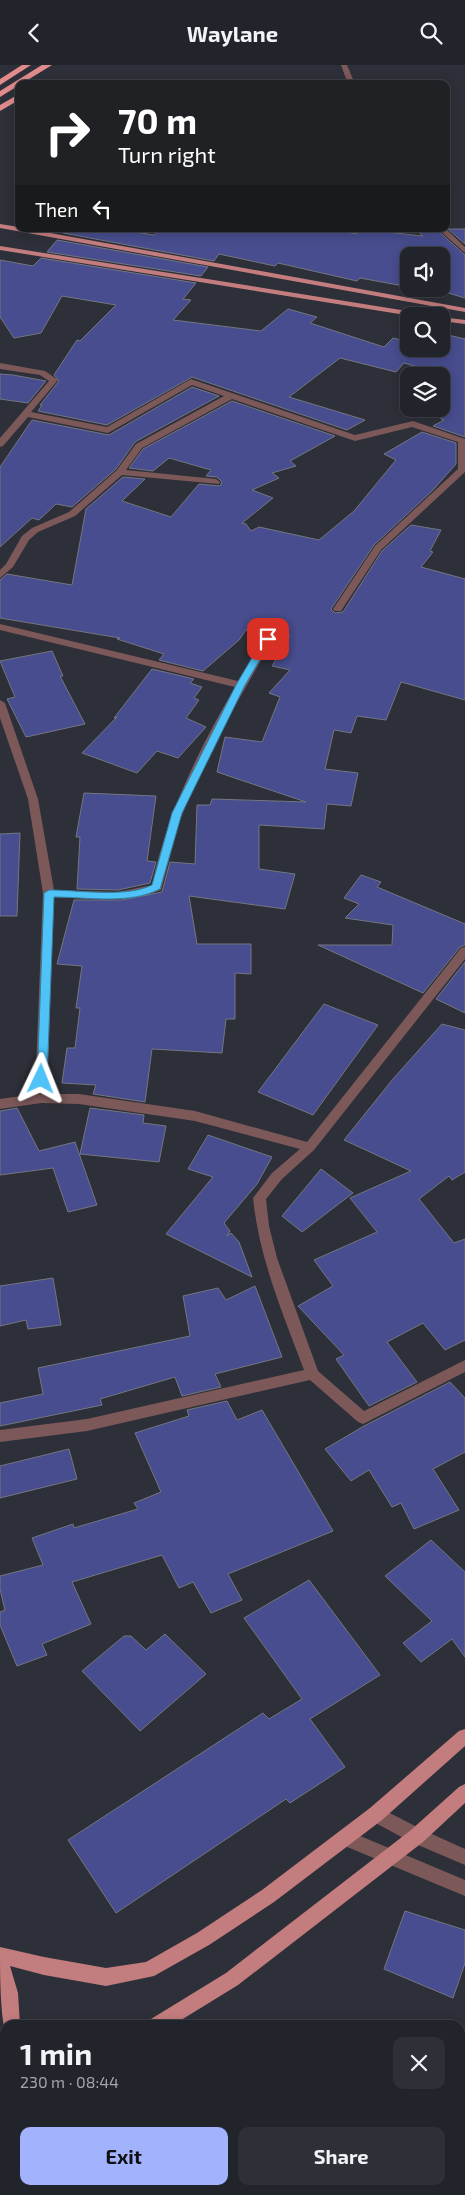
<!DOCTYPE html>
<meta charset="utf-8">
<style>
body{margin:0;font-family:"Exo 2",sans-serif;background:#2e3037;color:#f1f3f6;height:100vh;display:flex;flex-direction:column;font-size:19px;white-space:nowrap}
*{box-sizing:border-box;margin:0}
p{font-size:16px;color:#a2a4a9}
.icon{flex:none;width:28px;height:28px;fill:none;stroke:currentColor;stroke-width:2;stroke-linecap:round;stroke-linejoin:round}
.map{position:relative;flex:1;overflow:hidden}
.sheet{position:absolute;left:0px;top:1955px;width:465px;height:175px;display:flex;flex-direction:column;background:#22242b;border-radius:15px 15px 0 0;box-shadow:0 2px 12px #0003,0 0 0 1px #3f4147}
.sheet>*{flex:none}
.top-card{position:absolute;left:15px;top:15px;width:435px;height:152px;border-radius:10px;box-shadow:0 2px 12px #0003,0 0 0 1px #3f4147;background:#202124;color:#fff;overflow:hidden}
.tools{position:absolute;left:400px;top:182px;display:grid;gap:10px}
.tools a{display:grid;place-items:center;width:50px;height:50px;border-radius:10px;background:#22242b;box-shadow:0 2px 12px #0003,0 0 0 1px #3f4147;font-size:25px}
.pin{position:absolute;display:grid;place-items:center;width:42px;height:42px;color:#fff;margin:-21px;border-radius:10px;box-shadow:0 2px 8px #0006}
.me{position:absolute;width:55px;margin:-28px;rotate:2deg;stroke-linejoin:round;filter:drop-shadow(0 0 4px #0008)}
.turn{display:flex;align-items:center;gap:18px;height:105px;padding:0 20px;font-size:22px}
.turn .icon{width:65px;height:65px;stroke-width:2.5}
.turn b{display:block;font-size:35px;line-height:42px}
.then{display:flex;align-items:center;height:48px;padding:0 20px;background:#0003;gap:10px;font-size:19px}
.round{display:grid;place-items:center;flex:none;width:52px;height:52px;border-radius:10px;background:#2e3037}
.summary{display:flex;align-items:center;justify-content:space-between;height:85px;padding:0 20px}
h1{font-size:30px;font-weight:700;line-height:38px}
.action{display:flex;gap:10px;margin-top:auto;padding:10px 20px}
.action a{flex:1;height:58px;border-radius:10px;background:#a3b2fd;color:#111;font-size:20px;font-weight:700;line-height:58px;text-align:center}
.action a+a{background:#2e3037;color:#f1f3f6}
header{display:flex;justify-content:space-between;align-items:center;height:65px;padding:0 20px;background:#22242b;font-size:22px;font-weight:700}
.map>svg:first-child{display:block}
.building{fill:#474d8e;stroke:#747680}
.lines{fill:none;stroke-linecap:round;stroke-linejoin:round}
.lane{fill:#7c5858;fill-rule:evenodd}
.street{fill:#7c5858;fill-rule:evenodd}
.primary{fill:#c47d7e;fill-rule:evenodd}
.highway{fill:#e18b8d;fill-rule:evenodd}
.route{fill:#4fc3f7;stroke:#337fa1}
</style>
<header><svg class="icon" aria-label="back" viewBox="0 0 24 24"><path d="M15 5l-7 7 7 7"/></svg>Waylane<svg class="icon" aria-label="search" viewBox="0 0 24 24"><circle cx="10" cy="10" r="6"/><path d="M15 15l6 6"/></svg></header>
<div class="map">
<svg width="465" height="2130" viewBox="0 0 465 2130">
<rect width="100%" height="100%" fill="#2e3039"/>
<path class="building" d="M67,164H116L154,170L159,164H330L357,169L359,164L423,171L415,164H436L465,190V233L438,225L419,224H441V191H409V222L360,213L357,216L278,198L275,201L219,189L214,196L63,168Z
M448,164H465V179Z
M57,175L208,202L201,211L47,187Z
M41,193L196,218L183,234L191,235L173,255L261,266L288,244L317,252L310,258L384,282L393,273L409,277V284L441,285V279L448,270L465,274V372L433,361L444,355L441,354V309L404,298L396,307L340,293L289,332L365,355L347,365L192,312L107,360L38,346L42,340H40L59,316L54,310L77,275L80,276L116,240L62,231L41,268L14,273L0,252V195L33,201Z
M0,309L13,310L46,316L28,338L0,334Z
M192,322L219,331L135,377L116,404L72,442L56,439L39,455L32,453L0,482V402L32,355L109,370Z
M232,336L335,371L290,396L296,401L272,408L279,413L252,425L273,433L242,458L246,459L251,466L259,462L319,475L354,446L396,395L384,389L422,367L456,378V399L433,425L374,480L331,544L335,548L343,547L382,486L411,460L441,465L430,486L433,487L421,502L465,514V635L401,617L386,655L357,651L351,668L334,665L325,704L358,708L351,741L327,739L324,764L259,760V804L295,809L285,844L189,831L197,879H251V909L235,908V954H226L222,988L152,984L145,1037L93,1029L96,1020L62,1018L67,983H75L80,943H76L82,901L57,899L74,835H122L162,827L170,797L195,799L197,740H210L212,734L306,737L217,707L225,672L262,677L280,632L269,628L290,605L272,601L290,571L246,565L239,575L203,606L159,595L164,589L117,574L120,573L0,553V515L7,509L72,520L86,444L123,412L145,414L122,436L171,452L199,419L220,421L222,417L217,412L206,411L211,405L169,393L153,406L129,403L143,384Z
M52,586L63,611H60L85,659L26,672L7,634L15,632L0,596Z
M152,604L194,614L190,618L202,622L194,633L199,635L186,653L206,662L178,693L157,686L137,708L82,688L117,652L114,653Z
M84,728L156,731L147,796L156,797L150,818L118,825L77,824L80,772H76Z
M20,768L17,851H0V769Z
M361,810L381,817L377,822L465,859V880L460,882L423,928L318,880H392L393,860L345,853L359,839L344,833Z
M465,897V948L436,934Z
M324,939L378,960L313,1050L258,1027Z
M442,959L465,965V1107L452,1115L449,1111L419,1134L454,1178L465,1174V1275L445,1285L423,1258L387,1277L417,1317L369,1341L336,1294L344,1290L298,1241L333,1221L314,1195L377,1167L350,1133L411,1106L344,1075L393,1014Z
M17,1043L39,1086L75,1077L97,1140L68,1147L53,1103L0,1110V1046Z
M90,1043L144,1050L143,1058L166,1061L159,1097L80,1089Z
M208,1070L272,1092L257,1119L224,1158L230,1166L227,1171L231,1168L239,1177L252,1212L166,1169L213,1112L188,1104Z
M321,1104L353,1128L302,1167L282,1151Z
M53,1213L61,1260L28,1264L26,1255L0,1261V1221Z
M255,1221L282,1292L215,1309L221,1322L182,1331L175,1312L100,1334L102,1340L0,1361V1338L43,1329L38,1303L190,1271L183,1231L218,1223L226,1235Z
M450,1317L465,1333V1387L433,1404L459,1445L414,1464L401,1438L392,1442L369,1405L351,1416L325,1384L364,1361Z
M227,1336L237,1355L262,1345L333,1466L228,1509L242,1535L211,1548L193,1517L179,1523L162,1490L72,1517L91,1559L42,1579L47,1590L17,1601L0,1560V1547L5,1545L0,1524V1511L43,1500L32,1473L73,1459L74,1463L138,1444L134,1438L161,1427L135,1368L189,1351L187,1345Z
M69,1384L77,1414L0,1433V1401Z
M431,1475L465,1507V1592L452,1574L421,1597L403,1578L432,1556L385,1511Z
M309,1515L380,1610L310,1654L345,1702L290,1738L286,1734L116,1848L68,1775L263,1648L269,1654L302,1634L244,1553Z
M165,1569L206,1609L140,1666L82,1606L124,1571H131L146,1585Z
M405,1846L465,1865V1898L453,1933L384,1904Z"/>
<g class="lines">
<path class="lane" d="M460,2063H465V2081H460Z
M253,2125H282L280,2130H251Z"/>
<path class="street" d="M341,0H347L355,19H348Z
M438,164H446L465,182V188Z
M0,298L45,306L58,315L31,347L107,362L191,314L355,370L413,356L465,374V407L381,485L341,546H335L333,544L375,481L458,404V377L412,362L355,376L232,334L142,383L126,405L216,414L220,417L219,419L122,410L75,451L38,467L29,475L13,502L0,513V505L6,499L22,471L32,463L69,447L117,405L136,379L224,331L192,320L108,368L28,352L3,381L0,382V373L49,316L40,310L0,304Z
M0,559L238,616L265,572H271L273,574L223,662L192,725L179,758L161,825C126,838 91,834 54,832L47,1029H79L195,1046L307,1077L461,883L465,882V894L314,1085L282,1114L266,1134L269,1161L277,1193L318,1306L364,1346L465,1295V1307L363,1359L358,1357L310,1315L87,1366L0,1377V1365L87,1354L304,1305C283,1249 259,1193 253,1133L272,1108L300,1084L195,1056L79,1039L41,1038L0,1044V1034L35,1029L43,828L28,734L0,653V635L5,638L38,734L54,825L118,827L152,820C167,748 199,684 235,622L0,565Z
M376,1741L423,1765L465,1784V1800L411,1777L370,1755L368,1749L370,1743Z
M346,1765L465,1815V1831L340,1779L338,1773L340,1767Z"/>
<path class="primary" d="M0,159L19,162V164H28L465,243V247L0,163Z
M0,181L426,249L430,251H412L0,185Z
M441,252L465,255V259L441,256Z
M465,1664V1681L382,1755L274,1837L209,1880L154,1911L106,1921L44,1910L10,1901L18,1928L20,1960H5V1966C0,1946 0,1904 0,1882L44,1892L106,1903L146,1897L197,1868L262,1825L370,1743L459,1666Z
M465,1719V1738L423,1777L238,1920L173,1960H148L151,1954L226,1908L411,1765L459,1722Z
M5,2016V2063L0,2065V2018Z"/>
<path class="highway" d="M22,0H31L0,20V14Z
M42,0H52L0,32V26Z
M19,29V35L0,46V40Z"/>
</g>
<path class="route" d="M268,571L272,574L245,620L182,748L160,824C129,840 88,832 54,832L47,1014L41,1019L37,1017L44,828L49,825C78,825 126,833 152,820L172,748L236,620L263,574Z"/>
</svg>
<div class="tools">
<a><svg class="icon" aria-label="sound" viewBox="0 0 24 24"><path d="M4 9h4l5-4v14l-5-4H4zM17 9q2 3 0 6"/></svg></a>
<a><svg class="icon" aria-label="search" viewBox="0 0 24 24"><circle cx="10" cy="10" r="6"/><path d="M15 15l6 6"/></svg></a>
<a><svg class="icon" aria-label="layers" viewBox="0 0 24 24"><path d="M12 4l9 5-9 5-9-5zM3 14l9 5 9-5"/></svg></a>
</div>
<div class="pin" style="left:268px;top:574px;background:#d93025"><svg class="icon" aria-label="arrive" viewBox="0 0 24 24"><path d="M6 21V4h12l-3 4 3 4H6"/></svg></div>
<svg class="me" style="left:41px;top:1014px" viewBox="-20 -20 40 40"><path d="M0-17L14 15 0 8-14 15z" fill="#4fc3f7" stroke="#fff" stroke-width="4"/></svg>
<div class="top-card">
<div class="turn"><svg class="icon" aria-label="right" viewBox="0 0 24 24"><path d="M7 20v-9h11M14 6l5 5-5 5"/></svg><div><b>70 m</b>Turn right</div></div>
<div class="then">Then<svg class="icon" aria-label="left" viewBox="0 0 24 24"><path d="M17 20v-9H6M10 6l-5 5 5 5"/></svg></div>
</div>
<section class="sheet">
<div class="summary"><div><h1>1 min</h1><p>230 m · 08:44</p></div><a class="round"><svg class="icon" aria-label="close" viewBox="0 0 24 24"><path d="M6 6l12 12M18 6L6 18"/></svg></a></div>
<div class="action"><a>Exit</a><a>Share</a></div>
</section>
</div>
